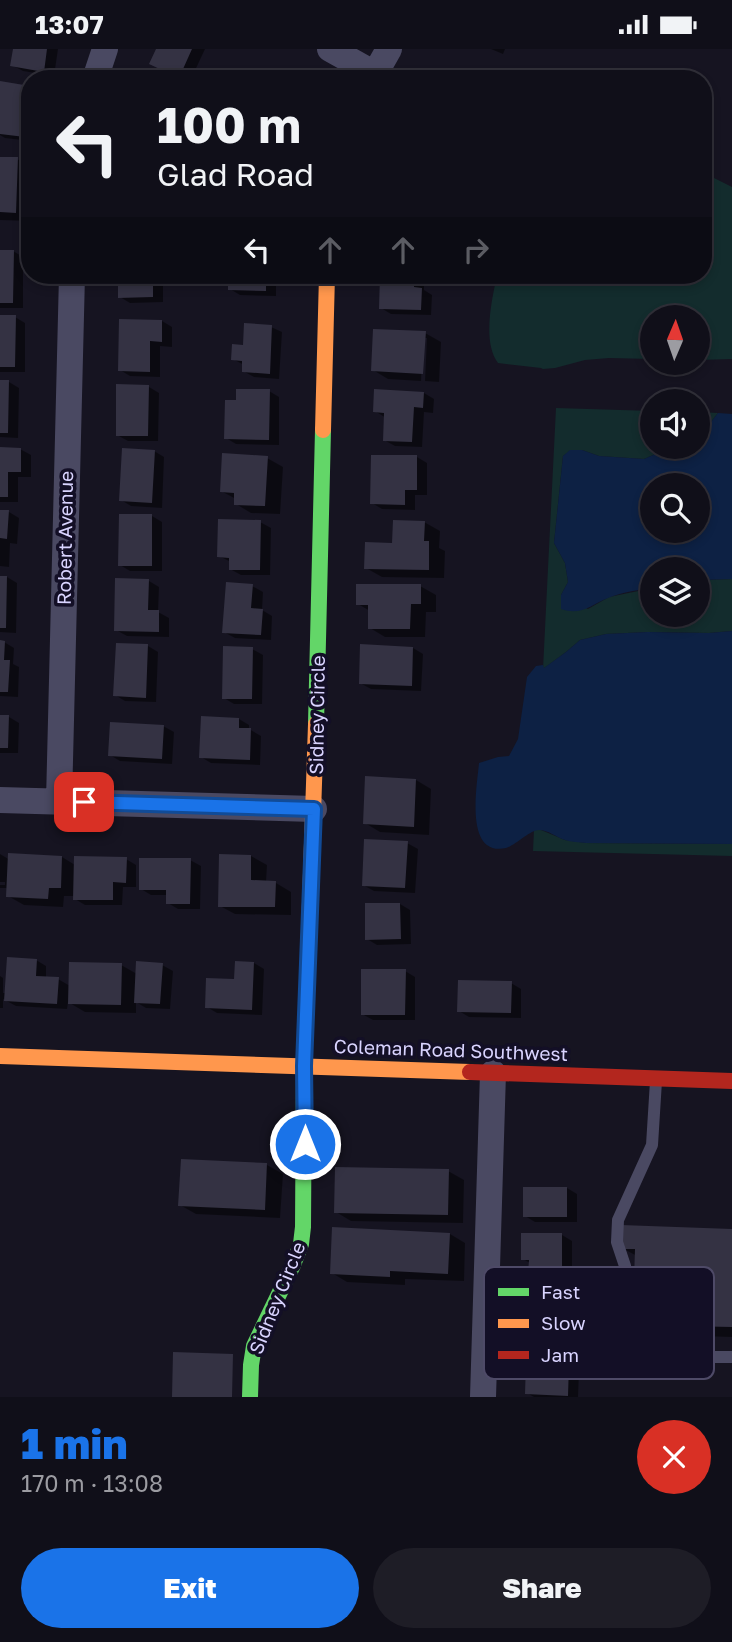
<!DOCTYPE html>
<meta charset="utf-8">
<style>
body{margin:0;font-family:"Golos Text",sans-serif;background:#1e1d26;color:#f1f3f6;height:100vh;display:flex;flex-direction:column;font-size:26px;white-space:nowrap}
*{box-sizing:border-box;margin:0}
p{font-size:23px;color:#9c9ca2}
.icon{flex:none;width:38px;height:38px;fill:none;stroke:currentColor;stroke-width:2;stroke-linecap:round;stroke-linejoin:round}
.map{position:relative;height:1348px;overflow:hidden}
.panel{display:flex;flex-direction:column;background:#100f19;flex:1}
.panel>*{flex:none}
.hud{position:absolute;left:21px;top:21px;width:691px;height:214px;border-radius:28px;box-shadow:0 4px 10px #0003,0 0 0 2px #302f38;background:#100f19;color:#f1f3f6;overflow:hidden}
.needle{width:46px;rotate:2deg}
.buttons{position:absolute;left:640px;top:256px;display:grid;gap:14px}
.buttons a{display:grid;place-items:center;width:70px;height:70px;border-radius:50%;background:#100f19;box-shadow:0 4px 10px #0003,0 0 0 2px #302f38;font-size:35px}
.pin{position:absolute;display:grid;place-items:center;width:60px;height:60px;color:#fff;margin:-30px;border-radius:14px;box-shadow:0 4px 10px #0006}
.me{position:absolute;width:77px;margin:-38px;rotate:0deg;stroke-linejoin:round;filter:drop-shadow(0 0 5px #0008)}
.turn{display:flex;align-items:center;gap:24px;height:147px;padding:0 21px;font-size:32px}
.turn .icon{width:91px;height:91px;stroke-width:2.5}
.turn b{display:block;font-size:49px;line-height:60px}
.lanes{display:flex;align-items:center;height:66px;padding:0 21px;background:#0003;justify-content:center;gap:35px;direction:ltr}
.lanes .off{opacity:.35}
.round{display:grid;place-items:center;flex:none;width:74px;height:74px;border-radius:37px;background:#1e1d26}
.overview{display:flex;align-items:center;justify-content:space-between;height:119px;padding:0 21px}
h1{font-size:42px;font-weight:800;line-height:52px;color:#1a73e8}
.button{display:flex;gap:14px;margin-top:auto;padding:14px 21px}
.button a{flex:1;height:80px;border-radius:42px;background:#1a73e8;color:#fff;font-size:28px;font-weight:800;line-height:80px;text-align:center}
.button a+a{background:#1e1d26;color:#f1f3f6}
.status{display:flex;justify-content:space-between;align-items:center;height:49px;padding:0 35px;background:#100f19;direction:ltr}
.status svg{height:19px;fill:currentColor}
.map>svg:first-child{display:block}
.green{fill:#132c2d}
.water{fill:#0d2144;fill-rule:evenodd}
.shadow{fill:#0007}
.building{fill:#343243}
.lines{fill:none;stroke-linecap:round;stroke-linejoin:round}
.lane{stroke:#4a4962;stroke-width:12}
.street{stroke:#4a4962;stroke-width:26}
.fast{stroke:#63d668;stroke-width:16}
.slow{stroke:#ff974d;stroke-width:16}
.jam{stroke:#b3261e;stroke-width:16}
.route-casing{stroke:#114b97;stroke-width:18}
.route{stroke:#1a73e8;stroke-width:12}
.labels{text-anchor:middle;stroke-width:7;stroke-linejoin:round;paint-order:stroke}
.street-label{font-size:19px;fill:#d9d4ff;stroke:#130f26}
.key{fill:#130f26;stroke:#4e4a67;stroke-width:2}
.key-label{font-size:19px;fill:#d9d4ff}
</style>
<div class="status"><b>13:07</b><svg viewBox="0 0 49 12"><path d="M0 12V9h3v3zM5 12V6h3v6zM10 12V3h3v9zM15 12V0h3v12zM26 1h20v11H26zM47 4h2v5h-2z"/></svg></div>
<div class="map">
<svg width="732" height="1348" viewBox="0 0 732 1348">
<rect width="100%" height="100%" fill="#161421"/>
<path class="green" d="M704,124L732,138V310L698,311V268H653V310L609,309L585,311L555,319L543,320L541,319L498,314C482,293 492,250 497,226H704Z
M556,359L653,362V397H674L644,410L599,407L582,401H571L563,407L554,494L565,514L568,533L561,546L588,560L609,548L653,539V565H698V531L732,530V582L709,584L648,583L606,585L580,591L566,603L543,620Z
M698,363L718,364L704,382L698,386Z
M534,781H541L565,791L586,794L732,795V807L533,802Z"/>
<path class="water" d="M718,364L732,365V530L698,531V520H653V539C638,541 622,543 608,549C591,556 581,567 561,560V546L568,533L565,514L554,494L563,407L570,401H582L599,407L644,410L674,397H698V386L704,382ZM653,436H698V481H653Z
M732,582V795L586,794C579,793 571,793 565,791C556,788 548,781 539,781C530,781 516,796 506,799C464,808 477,737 479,714L498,708L509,707L518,690L527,628L536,617L543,616L544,619L566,603L580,591L606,585L648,583L709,584Z"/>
<path class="shadow" d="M15,0H58L54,27L23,22L12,16Z
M158,0H205L191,30H182L162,20Z
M491,0H505L503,5Z
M30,38V92L5,89L0,86V46Z
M0,109L17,110L30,117V172L0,171Z
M0,202H13L23,208V259H0Z
M120,226H171V237H163V253L130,254L120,248Z
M230,226H276V247L240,246L230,240Z
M382,226H424V241L432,246L431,266L391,265L381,259Z
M0,268H15L25,274V323H0Z
M162,272L172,278V298L160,297V328L130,327L120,321Z
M271,278L282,283L279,330L254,328L243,322L244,316L233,310L245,298Z
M425,284L441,293L439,333L425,332L427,289H423L421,332L388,330L373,321Z
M0,333H9L19,339L18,389L0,388Z
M149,338L159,344L158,392H128L117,386Z
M269,342L279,348V396L236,395L226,389L238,353Z
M424,344L434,350L433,364L424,363L422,398L395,397L384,391L386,369L375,362Z
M0,400H20L31,406V428H18V453H0Z
M154,402L164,408L162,459L131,457L121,451Z
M417,408L427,414V446H415V461L382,460L372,454Z
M267,409L283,418L280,465L251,464L236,455V450L221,442Z
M0,462L9,463L19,469L17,495L10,494L9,518L0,517Z
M152,467L162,473V522H130L120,516Z
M260,473L271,479L270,526H241L230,520L231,513L219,507Z
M424,473L440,482L439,499L445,502L444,529L382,528L366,519Z
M0,528H7L17,534L16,584L0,583Z
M149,532L159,538L158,563L169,569V588L127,587L116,581Z
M252,537L263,543L262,561L272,567L271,591L235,589L224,583Z
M420,537L436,546V563H426L425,588H385L370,579V562L358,555Z
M0,593H4L14,599L13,615L19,618L18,648L0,647Z
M148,597L158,603L156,653L125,652L115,646Z
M413,599L423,605L421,642L371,640L360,634Z
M252,600L263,606L262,655H234L224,649Z
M0,668H9L19,674L18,704H0Z
M239,670L249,676V680L261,687L260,716L211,714L201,708Z
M163,677L174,683L172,715L120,712L110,706Z
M416,731L431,740L429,786L380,783L365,774Z
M407,794L418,800L415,844L374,842L363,836Z
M0,805L10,811V806L62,808L75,816L126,810L136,816V838H123L122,856H85L75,850V847H64L63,858L24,856L8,847V839H0V836H5V833H0Z
M220,807H251L267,816L266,833L276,834L291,843V866L235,865L220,857Z
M190,811L201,817L200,860H178L168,854V846H151L141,840Z
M400,855L410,861L411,895L377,896L367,890Z
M36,911L46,917V929L58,930L70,937L121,916L137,925L162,916L173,922L170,960L146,959L136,953V964L85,963L68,953L67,960L16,957L3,950V959H0V927L3,929V944H6Z
M254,914L264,920L262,966L217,964L207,958Z
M405,922L415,928V971H373L362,965Z
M511,934L521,940V969L469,968L459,962Z
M183,1112L267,1116L283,1125L280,1169L196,1165L180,1156Z
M448,1122L464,1131L463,1174L351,1172L336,1163Z
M567,1139L577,1145V1173H535L525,1167Z
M732,1181V1288L701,1287L700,1303L654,1301L634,1290L637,1207L622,1199Z
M450,1185L465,1194L464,1232L405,1230V1236L347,1233L332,1224Z
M562,1186L572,1192V1229H540L530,1223V1214L523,1210Z
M569,1316L579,1322L578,1348H534L527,1344Z"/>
<path class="building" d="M13,0H47L44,23L10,17Z
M156,0H192L179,29L149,15Z
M262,24L280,29V30H261Z
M0,32L30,37V54L25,88L0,85Z
M0,108H18L16,164L0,163Z
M0,201H14L13,254H0Z
M118,226H161V232H153V248L118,249Z
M228,226H266V242L228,241Z
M380,226H414V238L422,239L421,261L379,260Z
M0,266H16L15,318H0Z
M119,270L162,271V293L150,292V323L118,322Z
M244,274L272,276L270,325L242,323V312L231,311L232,295L243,296Z
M373,280L426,282L423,325L371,322Z
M0,331H9L8,384H0Z
M116,335L149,336L148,387H116Z
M236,340H270L269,391L224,390L225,351H236Z
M374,340L424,343L423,359L414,358L412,393L383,392L384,364L373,363Z
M0,398L21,399V423H8V448H0Z
M122,399L155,401L152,454L119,452Z
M222,404L268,407L265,457L234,456V444L220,443Z
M371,406H417V441H405V456L370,455Z
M0,461H9L7,490L0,489Z
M119,465H152V517H118Z
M218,470L261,471L260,521H229V509L217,508Z
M393,471L425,472L424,492H429V521L364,520L365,493L392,494Z
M0,527H7L6,579H0Z
M115,529L149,530L148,561H159V583L114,582Z
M226,533L253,535L251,559L263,560L261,586L222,584Z
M356,535H421V555H411L410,580H368V556H356Z
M0,591L5,592L4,611H10L8,643H0Z
M116,594L148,595L146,649L113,647Z
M360,595L413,598L412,637L359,635Z
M223,597L253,598L252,650H222Z
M0,666H9L8,699H0Z
M201,667L239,669V679H251L250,711L199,709Z
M110,673L164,676L162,710L108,707Z
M365,727L416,730L414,778L363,775Z
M364,790L408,792L405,839L362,837Z
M8,804L62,807L61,839H49L48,850L6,848Z
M219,805L251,806V831L276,832L275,858H218Z
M74,807L127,808L126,834L113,833V851H73Z
M139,809H191L190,855H166V841H139Z
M365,854H400L401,890L365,891Z
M7,908L37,910L36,927L59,928L57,955L4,952Z
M136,912L163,914L160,955L134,954Z
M235,912L254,913L252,961L205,959L206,929L234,930Z
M69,913L122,914L121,956L68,955Z
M361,920H406L405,966H361Z
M458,931L512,932L511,964L457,963Z
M181,1110L267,1114L265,1161L178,1157Z
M335,1118L449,1120L448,1166L334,1164Z
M523,1138H567V1168H523Z
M621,1176L732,1180V1278L681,1277L680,1292L632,1291L635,1200H621Z
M332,1178L450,1184L448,1225L390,1222V1228L330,1225Z
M521,1184H562V1224H528L529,1211H521Z
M173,1303L233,1305L232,1348H172Z
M526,1313L569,1315L568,1347L525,1345Z"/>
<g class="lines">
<path class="lane" d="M656,1032L652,1096L618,1171L617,1193L625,1217L631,1294L645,1308H732"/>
<path class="street" d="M330,0L375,25
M95,30L105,0
M372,30L389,0
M0,751L314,760
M59,752L72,226
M483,1348L493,1024"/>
<path class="fast" d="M316,675L323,381
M250,1348L251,1316L254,1297L293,1216L301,1195L303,1178L304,1017L307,943"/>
<path class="slow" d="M323,381L327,226
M307,943L316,675
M0,1007L470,1023"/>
<path class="jam" d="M470,1023L732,1032"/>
</g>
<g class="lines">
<defs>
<path id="route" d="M84,753L314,760L304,1017L305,1095"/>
</defs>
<use href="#route" class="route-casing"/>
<use href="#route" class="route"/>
</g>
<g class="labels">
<g class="street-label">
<text transform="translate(65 489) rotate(-89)" y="7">Robert Avenue</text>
<text transform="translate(317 666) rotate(-89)" y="7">Sidney Circle</text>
<text transform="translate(451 1001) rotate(2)" y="7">Coleman Road Southwest</text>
<text transform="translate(277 1249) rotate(-68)" y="7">Sidney Circle</text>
</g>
</g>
<rect x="484" y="1218" width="230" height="112" rx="10" class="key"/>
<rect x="498" y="1239" width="31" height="8" fill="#63d668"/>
<rect x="498" y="1270" width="31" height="9" fill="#ff974d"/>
<rect x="498" y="1302" width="31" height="8" fill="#b3261e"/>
<g class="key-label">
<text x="541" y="1250">Fast</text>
<text x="541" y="1281">Slow</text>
<text x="541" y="1313">Jam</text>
</g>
</svg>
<div class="buttons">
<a><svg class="needle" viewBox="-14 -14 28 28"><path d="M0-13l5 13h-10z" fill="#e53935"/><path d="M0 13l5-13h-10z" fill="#9c9ca2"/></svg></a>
<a><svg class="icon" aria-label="sound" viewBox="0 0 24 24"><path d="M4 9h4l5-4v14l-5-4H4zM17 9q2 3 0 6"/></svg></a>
<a><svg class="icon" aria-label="search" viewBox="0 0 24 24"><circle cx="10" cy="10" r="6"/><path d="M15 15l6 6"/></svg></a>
<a><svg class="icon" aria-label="layers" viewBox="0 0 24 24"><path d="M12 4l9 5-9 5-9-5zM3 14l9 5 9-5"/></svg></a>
</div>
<div class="pin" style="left:84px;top:753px;background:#d93025"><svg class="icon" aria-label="arrive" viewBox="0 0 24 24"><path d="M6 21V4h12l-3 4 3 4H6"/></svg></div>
<svg class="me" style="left:305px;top:1095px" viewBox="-20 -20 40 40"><circle r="17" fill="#1a73e8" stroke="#fff" stroke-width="3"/><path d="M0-11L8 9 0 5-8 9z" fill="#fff"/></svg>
<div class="hud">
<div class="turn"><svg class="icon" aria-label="left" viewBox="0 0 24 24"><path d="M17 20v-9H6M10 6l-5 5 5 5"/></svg><div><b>100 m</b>Glad Road</div></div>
<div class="lanes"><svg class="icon" aria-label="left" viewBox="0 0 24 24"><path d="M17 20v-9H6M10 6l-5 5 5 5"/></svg><svg class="icon off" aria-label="ahead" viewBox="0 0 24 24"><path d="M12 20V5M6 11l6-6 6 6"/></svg><svg class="icon off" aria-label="ahead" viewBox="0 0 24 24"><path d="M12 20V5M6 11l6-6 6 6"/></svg><svg class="icon off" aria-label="right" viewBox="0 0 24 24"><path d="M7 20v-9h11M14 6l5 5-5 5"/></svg></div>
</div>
</div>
<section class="panel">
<div class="overview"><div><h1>1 min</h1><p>170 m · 13:08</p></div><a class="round" style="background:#d93025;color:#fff"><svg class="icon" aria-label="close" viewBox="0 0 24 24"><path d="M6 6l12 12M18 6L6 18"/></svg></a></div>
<div class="button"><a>Exit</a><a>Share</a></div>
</section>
